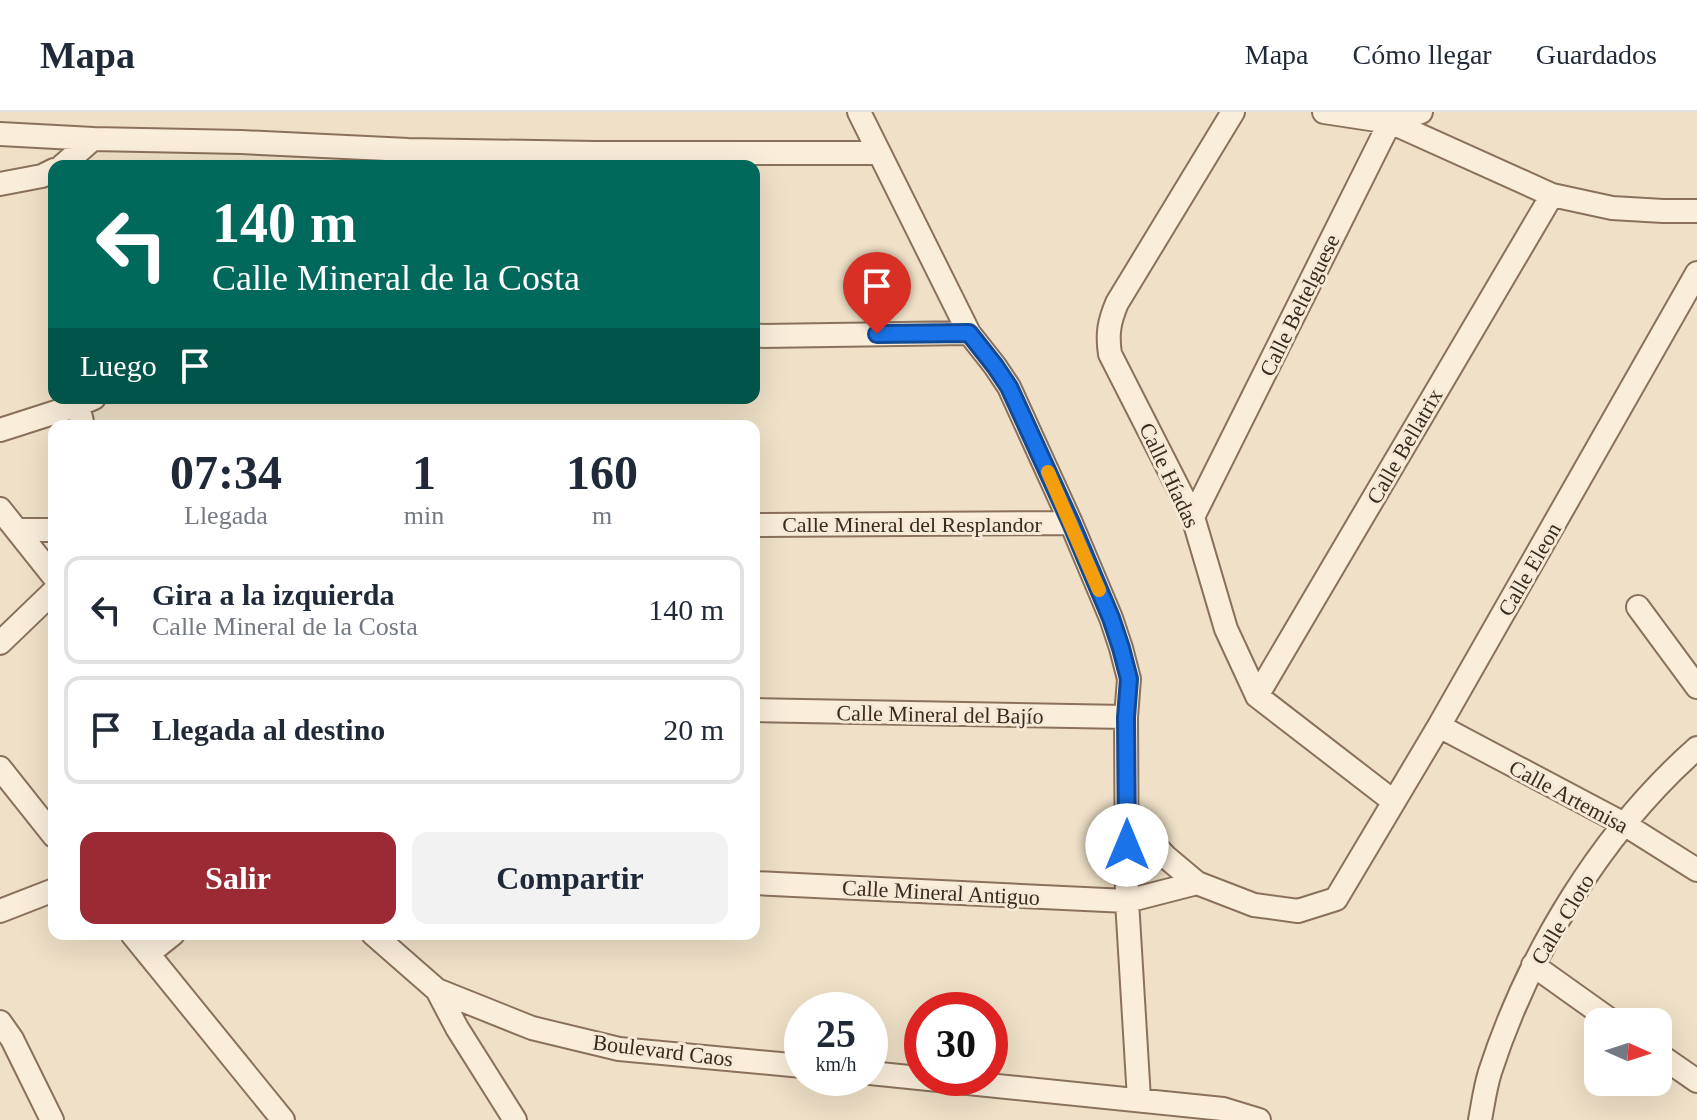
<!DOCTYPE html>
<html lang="es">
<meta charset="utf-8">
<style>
body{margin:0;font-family:Georgia,serif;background:#f2f2f3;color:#1f2937;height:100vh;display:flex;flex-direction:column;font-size:30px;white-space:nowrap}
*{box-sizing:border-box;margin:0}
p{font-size:26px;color:#747a83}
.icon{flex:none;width:44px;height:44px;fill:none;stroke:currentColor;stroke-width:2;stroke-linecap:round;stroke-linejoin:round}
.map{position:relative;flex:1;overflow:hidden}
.panel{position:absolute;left:48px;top:308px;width:712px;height:520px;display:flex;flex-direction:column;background:#fff;border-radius:16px;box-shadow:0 8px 32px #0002}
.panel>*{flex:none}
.hud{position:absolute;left:48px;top:48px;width:712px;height:244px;border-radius:16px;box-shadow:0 8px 32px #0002;background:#00695c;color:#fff;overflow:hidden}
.needle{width:52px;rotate:93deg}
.buttons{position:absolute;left:1584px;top:896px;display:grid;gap:16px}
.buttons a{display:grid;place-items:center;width:88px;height:88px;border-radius:16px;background:#fff;box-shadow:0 8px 32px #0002;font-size:40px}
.speed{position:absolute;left:784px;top:880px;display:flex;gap:16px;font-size:40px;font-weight:700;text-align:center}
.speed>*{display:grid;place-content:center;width:104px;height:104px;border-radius:50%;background:#fff;box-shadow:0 8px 32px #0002;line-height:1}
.speed small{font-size:20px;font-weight:400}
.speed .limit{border:12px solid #d22;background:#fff;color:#111}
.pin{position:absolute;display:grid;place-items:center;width:68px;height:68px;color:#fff;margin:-82px -34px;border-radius:50% 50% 50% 0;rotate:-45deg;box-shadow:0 0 8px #0007}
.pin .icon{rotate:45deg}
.me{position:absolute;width:88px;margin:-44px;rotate:0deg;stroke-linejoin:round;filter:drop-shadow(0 0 6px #0008)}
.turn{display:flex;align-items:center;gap:28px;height:168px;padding:0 32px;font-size:36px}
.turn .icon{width:104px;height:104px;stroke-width:2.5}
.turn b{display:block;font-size:56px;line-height:68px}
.then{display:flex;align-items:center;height:76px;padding:0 32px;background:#0003;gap:16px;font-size:30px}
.eta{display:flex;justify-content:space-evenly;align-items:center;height:136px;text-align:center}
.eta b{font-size:48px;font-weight:700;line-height:56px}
.action{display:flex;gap:16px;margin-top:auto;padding:16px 32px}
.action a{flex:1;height:92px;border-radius:16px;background:#9b2a35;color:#fff;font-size:32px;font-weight:700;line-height:92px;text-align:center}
.action a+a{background:#f2f2f3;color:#1f2937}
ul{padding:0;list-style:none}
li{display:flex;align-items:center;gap:24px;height:108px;margin:0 16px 12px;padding:0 16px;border:4px solid #e0e1e3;border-radius:16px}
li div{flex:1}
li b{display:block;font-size:30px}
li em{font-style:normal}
header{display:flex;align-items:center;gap:48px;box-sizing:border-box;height:112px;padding:0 40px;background:#fff;border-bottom:2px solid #e0e1e3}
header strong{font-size:38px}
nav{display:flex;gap:44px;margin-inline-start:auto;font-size:28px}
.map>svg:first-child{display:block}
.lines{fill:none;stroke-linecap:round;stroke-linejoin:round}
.street-casing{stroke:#8b715b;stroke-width:26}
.street{stroke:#faedda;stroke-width:22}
.route-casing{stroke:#114b97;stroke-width:20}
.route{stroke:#1a73e8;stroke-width:14}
.slow{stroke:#f59e0b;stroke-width:14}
.labels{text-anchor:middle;stroke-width:6;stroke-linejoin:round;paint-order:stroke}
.street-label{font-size:22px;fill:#3b2a1f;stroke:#f6ead6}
</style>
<header>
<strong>Mapa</strong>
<nav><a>Mapa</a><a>Cómo llegar</a><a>Guardados</a></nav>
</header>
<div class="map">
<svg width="1697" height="1008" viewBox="0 0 1697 1008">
<rect width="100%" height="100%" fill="#efe0c7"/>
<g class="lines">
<defs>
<path id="street" d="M859,0L969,221L995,254L1009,275L1071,411L1111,506L1121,536L1129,567L1126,605L1127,789L1139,987
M1233,0L1117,191C1109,210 1107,222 1110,242L1193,405L1226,517L1257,584L1393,689
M1324,0L1390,10L1552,83L1612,96L1663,99H1697
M0,22L93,27
M62,54L93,27L241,30L408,38L595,41H878
M0,72L42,64L54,58
M754,224L969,221
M78,293L83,314
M0,318L78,293L94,286
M0,397L54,465
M1193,405L1390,10L1421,0
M754,413L1071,411
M17,418H54
M1638,495L1697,575
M0,531L54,479
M1257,584L1552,83
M754,598L1126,605
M1439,614L1624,712L1697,758
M0,656L54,724
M1127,704L1166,745L1197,771L1254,793L1298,799L1336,787L1439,614L1697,161
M754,771L1127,789L1197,771
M0,799L54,778
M132,822L283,1008
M373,822L437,878L532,916L619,937L802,954
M148,842L173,822
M1533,853L1613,910
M437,878L457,916L515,1008
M0,910L12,927L52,1008
M1658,942L1697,969
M870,961L1223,997L1259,1008
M1480,1008C1483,992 1485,976 1490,960C1529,840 1602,720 1697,636"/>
</defs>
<use href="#street" class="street-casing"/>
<use href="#street" class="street"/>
</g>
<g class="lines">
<defs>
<path id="route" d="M877,222L969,221L995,254L1009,275L1071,411L1111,506L1121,536L1129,567L1126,605L1127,733"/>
</defs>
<use href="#route" class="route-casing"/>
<use href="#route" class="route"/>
<path class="slow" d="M1048,360L1099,478"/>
</g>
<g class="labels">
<g class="street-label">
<text transform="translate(1299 193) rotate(-64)" y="8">Calle Beltelguese</text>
<text transform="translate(1404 334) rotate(-60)" y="8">Calle Bellatrix</text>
<text transform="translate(1170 363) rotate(65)" y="8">Calle Híadas</text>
<text x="912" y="420">Calle Mineral del Resplandor</text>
<text transform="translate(1529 457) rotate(-60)" y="8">Calle Eleon</text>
<text transform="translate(940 602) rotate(1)" y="8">Calle Mineral del Bajío</text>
<text transform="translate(1569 684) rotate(28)" y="8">Calle Artemisa</text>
<text transform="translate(941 780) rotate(3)" y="8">Calle Mineral Antiguo</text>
<text transform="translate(1562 807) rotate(-59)" y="8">Calle Cloto</text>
<text transform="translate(663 938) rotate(7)" y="8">Boulevard Caos</text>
</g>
</g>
</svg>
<div class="buttons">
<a><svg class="needle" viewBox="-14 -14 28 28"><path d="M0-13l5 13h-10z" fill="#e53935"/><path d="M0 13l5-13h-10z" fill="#747a83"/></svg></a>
</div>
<div class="speed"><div>25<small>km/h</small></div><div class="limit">30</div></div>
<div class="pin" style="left:877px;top:222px;background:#d93025"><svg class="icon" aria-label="arrive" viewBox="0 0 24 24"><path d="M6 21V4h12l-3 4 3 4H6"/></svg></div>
<svg class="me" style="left:1127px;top:733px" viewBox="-20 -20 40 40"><circle r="19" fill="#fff"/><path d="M0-13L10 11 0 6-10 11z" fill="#1a73e8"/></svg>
<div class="hud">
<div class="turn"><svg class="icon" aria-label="left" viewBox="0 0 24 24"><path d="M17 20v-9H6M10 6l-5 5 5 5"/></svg><div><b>140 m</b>Calle Mineral de la Costa</div></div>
<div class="then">Luego<svg class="icon" aria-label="arrive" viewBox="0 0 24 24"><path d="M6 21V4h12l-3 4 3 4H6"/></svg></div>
</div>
<section class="panel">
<div class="eta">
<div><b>07:34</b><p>Llegada</p></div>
<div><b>1</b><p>min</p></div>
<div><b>160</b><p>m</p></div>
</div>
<ul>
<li><svg class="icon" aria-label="left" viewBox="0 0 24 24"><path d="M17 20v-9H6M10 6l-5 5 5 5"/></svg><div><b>Gira a la izquierda</b><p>Calle Mineral de la Costa</p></div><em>140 m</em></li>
<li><svg class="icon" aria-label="arrive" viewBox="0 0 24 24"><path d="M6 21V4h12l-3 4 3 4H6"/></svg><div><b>Llegada al destino</b></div><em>20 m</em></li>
</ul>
<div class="action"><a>Salir</a><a>Compartir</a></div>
</section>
</div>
